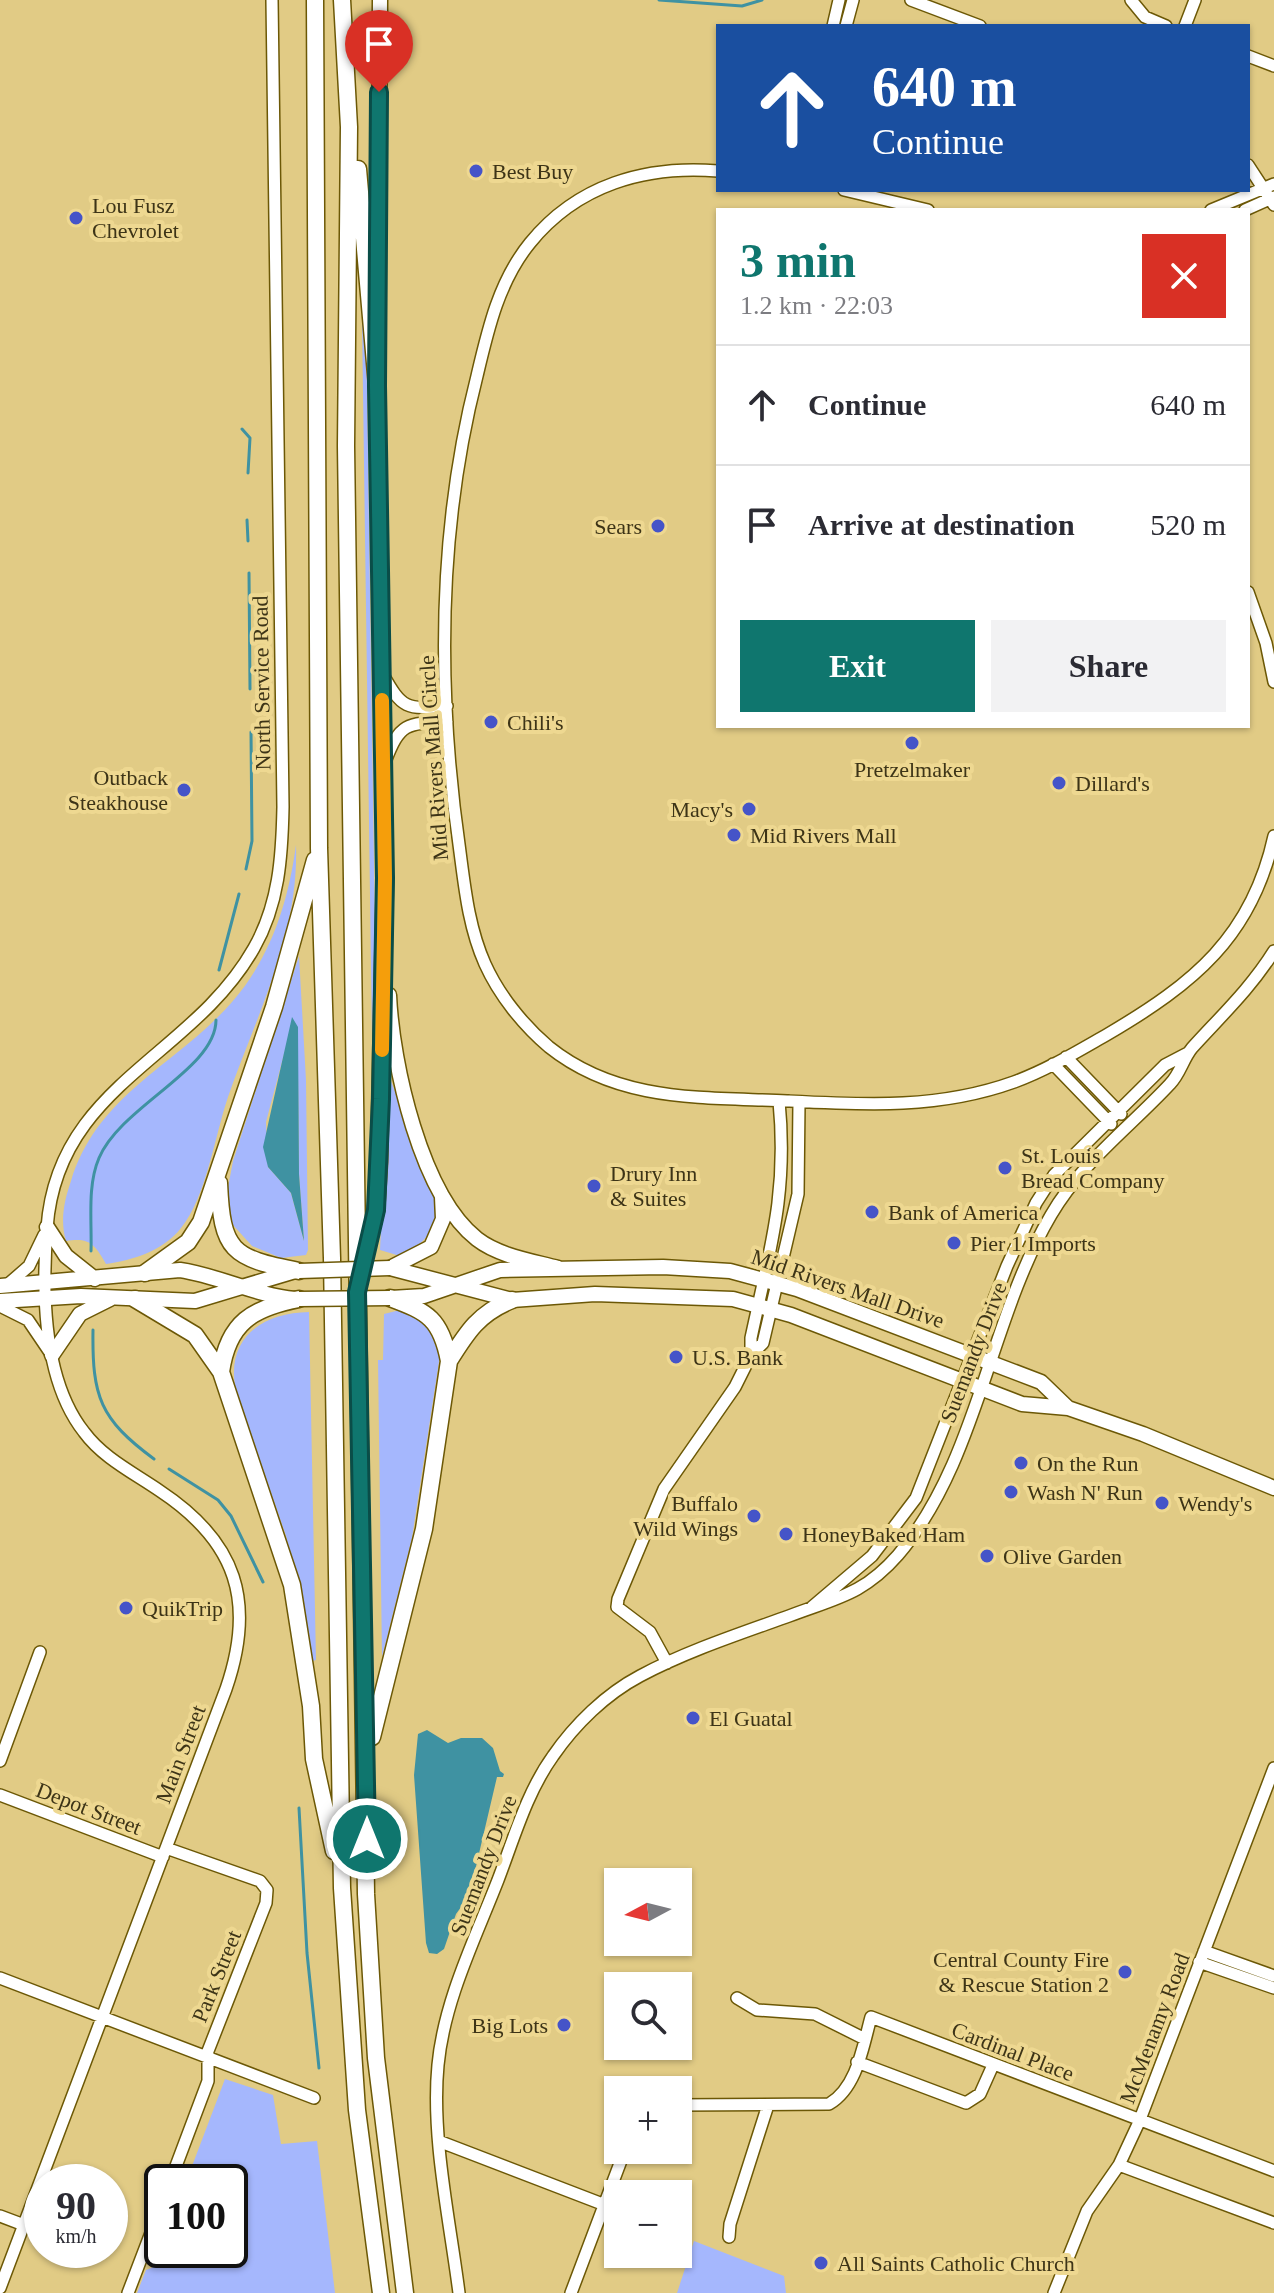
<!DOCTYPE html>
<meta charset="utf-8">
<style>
body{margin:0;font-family:"Times New Roman",serif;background:#f2f2f3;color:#2b2b33;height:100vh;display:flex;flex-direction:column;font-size:30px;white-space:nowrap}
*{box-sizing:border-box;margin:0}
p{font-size:26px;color:#7c7c81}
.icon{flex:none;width:44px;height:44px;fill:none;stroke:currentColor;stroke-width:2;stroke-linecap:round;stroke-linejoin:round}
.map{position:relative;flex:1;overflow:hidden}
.drawer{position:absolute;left:716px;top:208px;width:534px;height:520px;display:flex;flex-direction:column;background:#fff;border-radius:0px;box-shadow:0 2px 6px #0004}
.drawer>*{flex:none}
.banner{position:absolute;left:716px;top:24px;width:534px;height:168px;border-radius:0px;box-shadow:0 2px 6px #0004;background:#1a4fa0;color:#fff;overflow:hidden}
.needle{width:52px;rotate:263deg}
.fabs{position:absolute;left:604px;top:1868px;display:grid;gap:16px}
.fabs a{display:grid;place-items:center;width:88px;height:88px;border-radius:0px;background:#fff;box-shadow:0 2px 6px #0004;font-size:40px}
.speed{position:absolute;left:24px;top:2164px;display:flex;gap:16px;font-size:40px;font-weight:700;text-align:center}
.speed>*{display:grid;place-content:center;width:104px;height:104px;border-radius:50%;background:#fff;box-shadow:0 2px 6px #0004;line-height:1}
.speed small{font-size:20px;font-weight:400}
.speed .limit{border:4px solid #111;border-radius:12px;background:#fff;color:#111}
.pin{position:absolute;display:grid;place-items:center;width:68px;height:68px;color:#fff;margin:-82px -34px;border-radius:50% 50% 50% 0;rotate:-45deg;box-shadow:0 0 8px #0007}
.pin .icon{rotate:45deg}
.me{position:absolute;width:88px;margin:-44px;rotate:0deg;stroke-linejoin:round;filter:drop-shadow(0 0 6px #0008)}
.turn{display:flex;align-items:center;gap:28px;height:168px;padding:0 24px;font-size:36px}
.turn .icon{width:104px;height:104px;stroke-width:2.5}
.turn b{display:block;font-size:56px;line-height:68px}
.round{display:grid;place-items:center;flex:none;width:84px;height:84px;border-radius:0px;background:#f2f2f3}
.overview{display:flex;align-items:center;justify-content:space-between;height:136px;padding:0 24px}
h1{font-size:48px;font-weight:800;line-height:60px;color:#0f766e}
.button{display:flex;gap:16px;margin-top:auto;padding:16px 24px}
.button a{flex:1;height:92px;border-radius:0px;background:#0f766e;color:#fff;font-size:32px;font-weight:800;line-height:92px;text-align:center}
.button a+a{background:#f2f2f3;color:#2b2b33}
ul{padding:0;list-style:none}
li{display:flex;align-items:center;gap:24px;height:120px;padding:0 24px;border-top:2px solid #e1e1e2}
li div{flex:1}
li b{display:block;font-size:30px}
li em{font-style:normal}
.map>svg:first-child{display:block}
.green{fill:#a5b7fd;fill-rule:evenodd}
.water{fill:#3f92a2}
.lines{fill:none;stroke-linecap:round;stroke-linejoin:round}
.stream{stroke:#3f92a2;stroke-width:3}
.minor-casing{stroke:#6c5806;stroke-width:14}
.major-casing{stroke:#6c5806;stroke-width:17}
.highway-casing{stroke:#6c5806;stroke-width:19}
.minor{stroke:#fff;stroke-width:11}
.major{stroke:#fff;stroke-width:14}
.highway{stroke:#fff;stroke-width:16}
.major-bridge-casing{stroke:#6c5806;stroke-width:17;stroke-linecap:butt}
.major-bridge{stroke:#fff;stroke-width:14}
.route-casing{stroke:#0a4d48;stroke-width:20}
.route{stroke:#0f766e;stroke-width:14}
.slow{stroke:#f59e0b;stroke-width:14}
.poi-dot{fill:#4554c8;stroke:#eed891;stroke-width:3}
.labels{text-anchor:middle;stroke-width:8;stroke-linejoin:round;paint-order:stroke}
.poi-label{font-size:22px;fill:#3d3417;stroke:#eed891;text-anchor:start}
.street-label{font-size:22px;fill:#3d3417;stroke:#eed891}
</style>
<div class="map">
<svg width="1274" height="2293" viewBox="0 0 1274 2293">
<rect width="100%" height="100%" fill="#e1cb85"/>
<path class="green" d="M362,321H366L376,1001L373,1109Z
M296,845C299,935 257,1014 228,1097C215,1135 206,1198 181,1228C163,1251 133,1260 106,1264C95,1244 89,1237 66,1241C60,1221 64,1201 71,1181C98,1093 176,1066 232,1002C271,957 288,903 296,845Z
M299,956L306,1080L308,1250L306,1255L281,1258L252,1246L233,1225L226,1198L233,1161ZM287,1043L298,1073L299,1174L304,1241L291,1193L268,1167L266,1122Z
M388,1073L436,1201C438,1231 424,1244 400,1256L380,1250Z
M400,1310C423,1312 434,1335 440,1355L412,1538L382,1657L378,1360H383L384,1314Z
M309,1312L316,1660L313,1661L286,1536L237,1395C223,1341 259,1313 309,1312Z
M225,2079L273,2095L281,2144L317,2141L335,2293H137L146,2270L156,2266L162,2249L230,2250V2182H186Z
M694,2241L784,2276L786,2293H677Z"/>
<path class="water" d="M292,1017L298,1027L299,1174L304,1241L291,1193L268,1167L263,1147Z
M427,1730L448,1743L461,1738H482L493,1748L500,1771L504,1774L503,1777H497L469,1896L456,1914L444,1949L437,1954L429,1953L426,1943L414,1775L418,1734Z"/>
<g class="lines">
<path class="stream" d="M659,0L742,6L762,0
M242,429L250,438L248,473
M247,520L248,541
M249,573L250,689
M246,869L252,841L251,732
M219,970L239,894
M91,1251C92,1221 87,1186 99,1158C121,1106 216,1069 216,1020
M93,1330C92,1397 100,1419 154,1459
M169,1469L218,1500L231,1516L263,1582
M299,1808L307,1953L319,2068
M394,1823L400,1825"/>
<defs>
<path id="minor" d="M911,0L980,26
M1131,0L1145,17L1166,26
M833,26L839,0
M846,26L853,0
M1185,26L1195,0
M1248,56L1274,66
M1248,165L1274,205
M718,171C645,165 577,185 530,243C499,281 488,329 477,376C437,532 437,693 460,852C465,890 469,928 485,964C499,995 523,1025 549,1047C619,1103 703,1097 787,1101C866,1105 939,1109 1014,1082C1047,1070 1078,1051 1108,1034C1193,984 1252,937 1274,836
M844,190L928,210
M1211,210L1274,184
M1245,210L1274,197
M1248,592L1266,643L1274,682
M382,673C402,709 406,710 447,706
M385,762C400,723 406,723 447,722
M1066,1057L1121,1114
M1053,1064L1111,1124
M6,1286L29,1266L44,1235
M0,1306L28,1320L49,1351
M751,1355V1338C770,1249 788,1193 779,1101
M812,1607L872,1556L916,1498L1007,1266L1036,1203L1054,1175L1165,1065L1188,1053
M667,1663L650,1632L617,1607L618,1599L664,1489L735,1387L751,1355L763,1343L798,1194L799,1102
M0,1761L40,1652
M0,1795L163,1857
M166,1848L260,1881L267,1890L266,1903L208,2051V2081L170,2182
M1204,1951L1274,1976
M1199,1962L1274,1988
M0,1978L314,2098
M737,1998L757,2010L815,2014L865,2039
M857,2062L966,2103L980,2094L993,2065
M678,2105L829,2104C857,2088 863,2046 871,2017L1274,2171
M441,2142L605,2205
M1119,2165L1274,2223
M0,2216L24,2225
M729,2237L730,2224L768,2105
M0,2288L226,1689C256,1602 237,1542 160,1491C134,1473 103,1458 84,1432C43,1380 42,1291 47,1228C57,1085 192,1058 254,948C279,904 282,857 283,807L272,0
M128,2293L162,2204
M459,2293C450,2221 431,2137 438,2065C444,2001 475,1939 498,1880C514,1838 527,1792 553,1756C575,1724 606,1694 640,1676C687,1651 739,1634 789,1616C836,1598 863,1595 898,1555C978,1461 989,1320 1051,1215C1082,1162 1129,1128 1170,1084C1180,1074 1183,1059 1192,1048C1221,1016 1251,988 1274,951
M571,2293L625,2150
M1054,2293L1087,2211L1119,2165L1139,2122L1274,1768"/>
<path id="major" d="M378,319L380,0
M377,375L385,886
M389,995C392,1064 421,1195 477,1239C499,1256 532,1261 558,1268
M47,1227L66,1256L95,1279
M390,1268L512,1300L595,1294L733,1299L791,1315L1022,1404L1068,1408L1143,1434L1274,1488
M390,1268L431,1247L443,1219L442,1197
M0,1286L180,1270C220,1276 255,1295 295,1299
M391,1298L424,1296L500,1270L663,1267L730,1271L797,1289L1041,1382L1068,1408
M0,1301L81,1296L195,1301L295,1271
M52,1355L80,1314L110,1299"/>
<path id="highway" d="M315,0L319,848L332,1258L342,1888L357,2110L381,2293
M342,0L349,127L346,446L366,1894L376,2058L405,2293
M358,169L377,386
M219,1183C222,1251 231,1258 299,1271
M362,1267L376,1210L379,1162L385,878
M145,1273L188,1242L201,1222L274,1007L315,860
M135,1299L195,1335L221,1372L292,1585L311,1706L314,1759L334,1851
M449,1361C467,1332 479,1313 512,1300
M221,1372C228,1322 253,1308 299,1299
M372,1737L424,1529L449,1361C441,1319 428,1312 390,1298"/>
</defs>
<use href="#minor" class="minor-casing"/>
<use href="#major" class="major-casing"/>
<use href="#highway" class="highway-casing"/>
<use href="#minor" class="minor"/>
<use href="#major" class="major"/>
<use href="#highway" class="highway"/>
<defs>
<path id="major-bridge" d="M299,1271L390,1268
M299,1299L390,1298"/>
</defs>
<use href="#major-bridge" class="major-bridge-casing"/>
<use href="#major-bridge" class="major-bridge"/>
</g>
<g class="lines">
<defs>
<path id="route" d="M367,1839L357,1292L376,1210L381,1099L385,878L377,386L379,92"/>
</defs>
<use href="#route" class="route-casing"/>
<use href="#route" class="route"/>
<path class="slow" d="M382,1050L385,878L382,700"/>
</g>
<g class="poi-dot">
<circle cx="476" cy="171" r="8"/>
<circle cx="76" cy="218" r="8"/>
<circle cx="658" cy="526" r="8"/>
<circle cx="491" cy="722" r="8"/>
<circle cx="912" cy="743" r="8"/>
<circle cx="1059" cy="783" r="8"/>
<circle cx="184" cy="790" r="8"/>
<circle cx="749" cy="809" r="8"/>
<circle cx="734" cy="835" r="8"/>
<circle cx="1005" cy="1168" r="8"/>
<circle cx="594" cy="1186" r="8"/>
<circle cx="872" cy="1212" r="8"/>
<circle cx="954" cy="1243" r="8"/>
<circle cx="676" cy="1357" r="8"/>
<circle cx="1021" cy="1463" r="8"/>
<circle cx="1011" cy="1492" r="8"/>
<circle cx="1162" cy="1503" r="8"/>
<circle cx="754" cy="1516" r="8"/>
<circle cx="786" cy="1534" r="8"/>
<circle cx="987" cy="1556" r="8"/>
<circle cx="126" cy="1608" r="8"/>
<circle cx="693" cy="1718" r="8"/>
<circle cx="1125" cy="1972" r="8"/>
<circle cx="564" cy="2025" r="8"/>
<circle cx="821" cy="2263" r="8"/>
</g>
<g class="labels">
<g class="poi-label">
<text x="492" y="179">Best Buy</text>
<text x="92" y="213">Lou Fusz<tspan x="92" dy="25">Chevrolet</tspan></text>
<text x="642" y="534" text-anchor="end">Sears</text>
<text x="507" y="730">Chili's</text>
<text x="912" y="777" text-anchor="middle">Pretzelmaker</text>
<text x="168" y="785" text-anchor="end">Outback<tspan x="168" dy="25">Steakhouse</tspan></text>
<text x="1075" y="791">Dillard's</text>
<text x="733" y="817" text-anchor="end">Macy's</text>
<text x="750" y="843">Mid Rivers Mall</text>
<text x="1021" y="1163">St. Louis<tspan x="1021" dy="25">Bread Company</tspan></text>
<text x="610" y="1181">Drury Inn<tspan x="610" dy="25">&amp; Suites</tspan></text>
<text x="888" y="1220">Bank of America</text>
<text x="970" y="1251">Pier 1 Imports</text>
<text x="692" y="1365">U.S. Bank</text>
<text x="1037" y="1471">On the Run</text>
<text x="1027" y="1500">Wash N' Run</text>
<text x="738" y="1511" text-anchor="end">Buffalo<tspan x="738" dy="25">Wild Wings</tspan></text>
<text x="1178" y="1511">Wendy's</text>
<text x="802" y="1542">HoneyBaked Ham</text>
<text x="1003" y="1564">Olive Garden</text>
<text x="142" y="1616">QuikTrip</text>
<text x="709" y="1726">El Guatal</text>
<text x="1109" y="1967" text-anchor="end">Central County Fire<tspan x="1109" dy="25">&amp; Rescue Station 2</tspan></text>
<text x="548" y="2033" text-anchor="end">Big Lots</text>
<text x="837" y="2271">All Saints Catholic Church</text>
</g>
<g class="street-label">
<text transform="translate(261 683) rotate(-91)" y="8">North Service Road</text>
<text transform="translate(433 758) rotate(-94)" y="8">Mid Rivers Mall Circle</text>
<text transform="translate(848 1288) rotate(19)" y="8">Mid Rivers Mall Drive</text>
<text transform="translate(973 1352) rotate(-69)" y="8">Suemandy Drive</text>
<text transform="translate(180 1754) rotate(-69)" y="8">Main Street</text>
<text transform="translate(89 1808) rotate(21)" y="8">Depot Street</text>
<text transform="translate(483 1865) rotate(-69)" y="8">Suemandy Drive</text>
<text transform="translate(216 1976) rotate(-68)" y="8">Park Street</text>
<text transform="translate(1154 2028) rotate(-69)" y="8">McMenamy Road</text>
<text transform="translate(1013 2051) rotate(21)" y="8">Cardinal Place</text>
</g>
</g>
</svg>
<div class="fabs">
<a><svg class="needle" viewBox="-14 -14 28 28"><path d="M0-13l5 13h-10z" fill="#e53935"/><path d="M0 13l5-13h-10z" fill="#7c7c81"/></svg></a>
<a><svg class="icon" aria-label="search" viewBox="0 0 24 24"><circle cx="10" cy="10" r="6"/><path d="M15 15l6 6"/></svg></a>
<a>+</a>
<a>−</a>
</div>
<div class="speed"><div>90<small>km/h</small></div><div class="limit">100</div></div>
<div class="pin" style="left:379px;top:92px;background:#d93025"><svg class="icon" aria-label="arrive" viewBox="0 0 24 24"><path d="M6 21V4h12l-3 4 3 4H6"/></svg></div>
<svg class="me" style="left:367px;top:1839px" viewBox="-20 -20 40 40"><circle r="17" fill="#0f766e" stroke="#fff" stroke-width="3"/><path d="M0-11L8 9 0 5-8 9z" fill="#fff"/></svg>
<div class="banner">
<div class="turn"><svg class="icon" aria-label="ahead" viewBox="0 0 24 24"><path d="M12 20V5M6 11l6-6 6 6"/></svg><div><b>640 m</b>Continue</div></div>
</div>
<section class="drawer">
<div class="overview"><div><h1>3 min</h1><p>1.2 km · 22:03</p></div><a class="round" style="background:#d93025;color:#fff"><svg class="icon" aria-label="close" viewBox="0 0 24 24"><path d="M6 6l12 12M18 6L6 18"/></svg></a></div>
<ul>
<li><svg class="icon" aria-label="ahead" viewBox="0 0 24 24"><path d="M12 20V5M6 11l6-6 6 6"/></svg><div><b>Continue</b></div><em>640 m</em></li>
<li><svg class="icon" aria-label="arrive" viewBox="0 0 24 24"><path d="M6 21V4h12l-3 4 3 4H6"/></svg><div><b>Arrive at destination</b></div><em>520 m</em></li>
</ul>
<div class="button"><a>Exit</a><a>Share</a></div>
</section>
</div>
